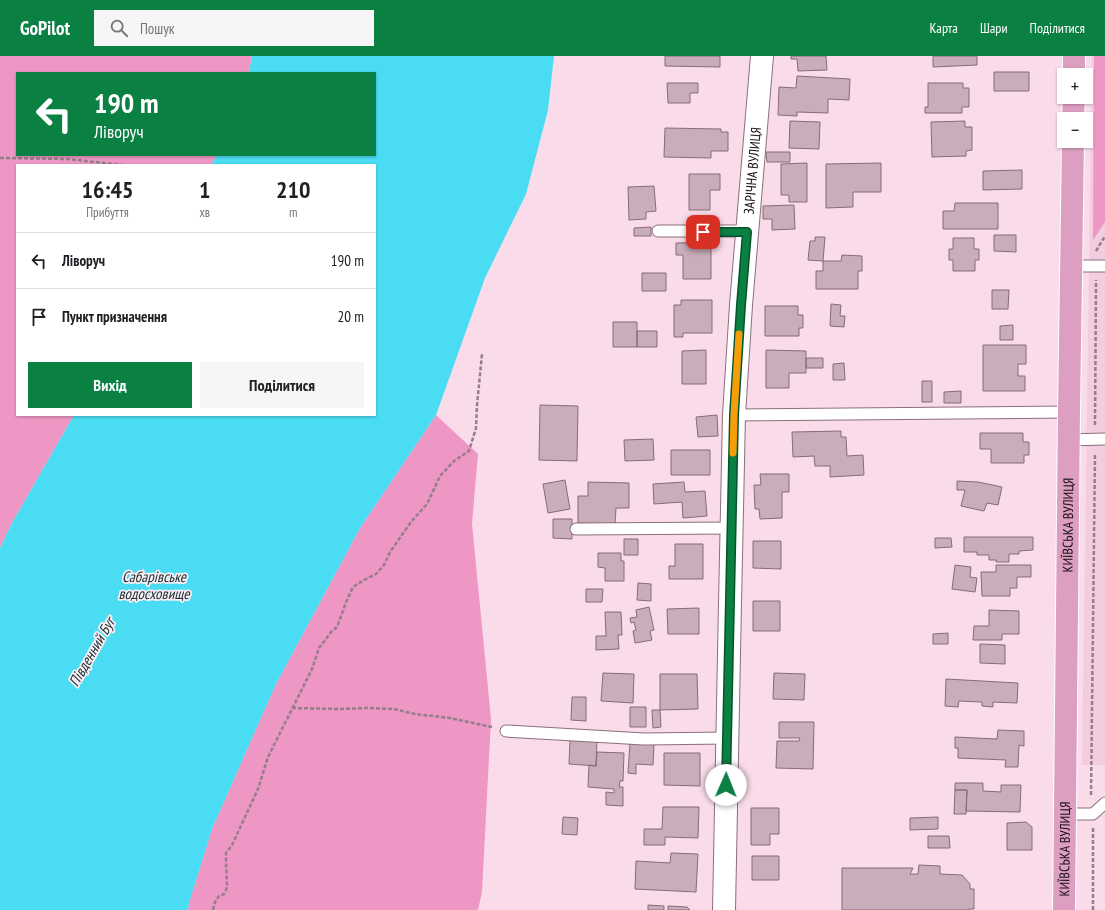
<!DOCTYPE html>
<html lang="uk">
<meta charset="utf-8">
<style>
body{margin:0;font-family:"PT Sans Narrow",sans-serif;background:#f6f6f6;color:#202124;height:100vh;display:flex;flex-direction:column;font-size:15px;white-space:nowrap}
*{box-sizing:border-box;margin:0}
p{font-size:13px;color:#757577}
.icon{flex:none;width:22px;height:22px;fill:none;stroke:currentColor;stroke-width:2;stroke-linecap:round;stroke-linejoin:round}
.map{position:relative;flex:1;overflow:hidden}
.details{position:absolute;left:16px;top:108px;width:360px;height:252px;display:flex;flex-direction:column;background:#fff;border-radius:0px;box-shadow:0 1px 3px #0004}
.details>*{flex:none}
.top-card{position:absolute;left:16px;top:16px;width:360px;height:84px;border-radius:0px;box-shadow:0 1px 3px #0004;background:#0b8043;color:#fff;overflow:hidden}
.tools{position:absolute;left:1057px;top:12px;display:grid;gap:8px}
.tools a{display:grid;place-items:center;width:36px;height:36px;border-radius:0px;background:#fff;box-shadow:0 1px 3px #0004;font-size:20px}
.pin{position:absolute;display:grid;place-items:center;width:34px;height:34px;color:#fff;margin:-17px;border-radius:8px;box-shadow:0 2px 6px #0006}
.me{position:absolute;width:44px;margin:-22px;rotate:1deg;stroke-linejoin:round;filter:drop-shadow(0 0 3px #0008)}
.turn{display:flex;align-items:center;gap:14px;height:84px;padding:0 12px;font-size:18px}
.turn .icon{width:52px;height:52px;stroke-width:2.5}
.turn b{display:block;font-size:28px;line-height:34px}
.eta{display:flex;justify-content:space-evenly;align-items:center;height:68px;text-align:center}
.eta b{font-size:24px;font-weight:800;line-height:28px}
.primary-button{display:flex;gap:8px;margin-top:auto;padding:8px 12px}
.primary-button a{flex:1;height:46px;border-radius:0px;background:#0b8043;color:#fff;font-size:16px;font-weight:800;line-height:46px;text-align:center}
.primary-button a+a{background:#f6f6f6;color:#202124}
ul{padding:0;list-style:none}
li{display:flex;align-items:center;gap:12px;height:56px;padding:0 12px;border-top:1px solid #e0e0e0}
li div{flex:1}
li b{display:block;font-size:15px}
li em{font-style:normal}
header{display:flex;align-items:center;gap:24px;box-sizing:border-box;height:56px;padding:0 20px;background:#0b8043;color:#fff}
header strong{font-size:19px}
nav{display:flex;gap:22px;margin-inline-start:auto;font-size:14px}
.search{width:280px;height:36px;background:#f6f6f6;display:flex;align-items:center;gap:10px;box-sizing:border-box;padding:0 14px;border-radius:0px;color:#757577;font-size:15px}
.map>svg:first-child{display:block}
.built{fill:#f3ccdf}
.green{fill:#ee97c4}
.water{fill:#4adcf3}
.building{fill:#caadbb;stroke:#866b78}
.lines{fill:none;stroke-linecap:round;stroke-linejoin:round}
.service-casing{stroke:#8a6f7c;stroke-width:13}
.minor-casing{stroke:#8a6f7c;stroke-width:24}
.primary-casing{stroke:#fff;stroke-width:24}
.path{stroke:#947e89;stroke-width:2.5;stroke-dasharray:4 2;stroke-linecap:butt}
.service{stroke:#fff;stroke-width:11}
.minor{stroke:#fff;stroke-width:22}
.primary{stroke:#dd9fc1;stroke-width:22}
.route-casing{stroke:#07532c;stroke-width:10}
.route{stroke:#0b8043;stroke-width:7}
.slow{stroke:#f59e0b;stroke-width:7}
.labels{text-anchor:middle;stroke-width:3.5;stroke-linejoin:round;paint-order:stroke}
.street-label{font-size:14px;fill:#160c11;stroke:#fbeef4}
.water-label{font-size:15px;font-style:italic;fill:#152d31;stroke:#fbeef4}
</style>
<header>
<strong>GoPilot</strong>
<div class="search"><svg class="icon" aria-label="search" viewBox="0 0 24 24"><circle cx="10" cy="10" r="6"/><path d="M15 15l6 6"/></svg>Пошук</div>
<nav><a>Карта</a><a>Шари</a><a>Поділитися</a></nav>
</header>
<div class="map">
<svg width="1105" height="854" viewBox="0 0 1105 854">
<rect width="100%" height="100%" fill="#fadbea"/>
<path class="built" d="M1092,0H1105V709H1082Z"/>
<path class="green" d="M0,0H252L249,17H17V99H217L211,109H17V359H74L12,467L0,492Z
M1094,0H1105V166L1093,184Z
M436,359L478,398L472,468L491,663L482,836L478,854H188L189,847L212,773L276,628L360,472Z"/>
<path class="water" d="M252,0H554L548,54L526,138L485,222L436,359L360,472L276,628L212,773L189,847L188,854H0V492L12,467L74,359H375V109H211L217,99H375V17H249Z"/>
<path class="building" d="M665,0H720V11L665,10Z
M791,0H826L827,14L798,15L797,3H791Z
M933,0H977V9L933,11Z
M994,16H1029V35H994Z
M797,20L850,23L849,44L828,43V57L797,56V60L778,59L779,31L796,32Z
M667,27H698V37H690V47H668Z
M928,27H963V32H969V51H962V57H925V51H928Z
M790,65L820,66L819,93L789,92Z
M965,65V71H972V94L966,95V100L932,101L931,66Z
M665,72L721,73V76H728V95H711V102L664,101Z
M766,96H790V106H767Z
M807,107V146H789V139H781V108Z
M881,107V136H853V151L826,152V108Z
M1022,114V133L983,134V115Z
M689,118H720V134H710V154H689Z
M654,130L656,155L646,156V163L629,164L628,131Z
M955,147H998V173H943V155H954Z
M794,149L795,173L772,174V163H763V150Z
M651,171V180H634V172Z
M994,179H1016V196L994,195Z
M815,181H825L823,205L808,204L810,185H815Z
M953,182H974V193H979V204H975V215H953V204H949V193H953Z
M711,186V223H683V199H676V187Z
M842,199L862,200V215H858V233H816V215H823V205H841Z
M642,217H666V235H642Z
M992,234H1009L1008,253H992Z
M681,244H712V277H683V281H674V249H681Z
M831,248L841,249L840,260H845L844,271L830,270Z
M765,250H798V259H803V272H799V280H765Z
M613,266H637V291H613Z
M1013,269V284H1000V270Z
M637,275H657V291H637Z
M983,289H1026V308H1018V320H1025V335H983Z
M706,294V328H682V295Z
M766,294L806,295V317H789V332H766Z
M806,302H823V312H806Z
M844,307L845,324H833V308Z
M922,325H932V346H922Z
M961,335V347H944V336Z
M540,349L578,350L577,405L539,404Z
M717,359L718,380L698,381L696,361Z
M841,375V381H846L847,400L863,399L864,419L830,421V410H815L814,400L793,401L792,376Z
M980,377H1023V386H1029V399H1024V407H991V393H980Z
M653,383L654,404L625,405L624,384Z
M671,394H710V419H671Z
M760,418H789V436H782V462L760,463L759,453H755L754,429H761Z
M565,424L570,453L548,457L543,428Z
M957,425L978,426L1002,431L998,449L987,447L984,455L961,450L965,434H957Z
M588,426L629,427V452H616L615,468L578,467V440H588Z
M684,426L685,436L705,435L707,460L683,462L682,446L654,448L653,428Z
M553,463H572V483L553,482Z
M964,481H1033V494L1019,495V498H1009V506H996V504H989V499H977V496H964Z
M935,482H951L952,491L935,492Z
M624,483H638V499H624Z
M753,485H781V513L753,512Z
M675,488H703V523H669V510H675Z
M598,497H621V505H624V525H605V512L598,511Z
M955,509L971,511L970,521L977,522L975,536L952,533Z
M996,509H1031V521H1017V532H1010V540H982L981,516H996Z
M638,527L651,528V545L637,544Z
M586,533H603L602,546H586Z
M753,545H780V575H753Z
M649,551L654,574L650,575L652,584L635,587L633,575L636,574L634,566L631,567L630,562L637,561L636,554Z
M699,552V578H668L667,553Z
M989,554L1019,555V578H1002V584H973L974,570H989Z
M605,556H621L622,579H618L619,593L596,594V580H606Z
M948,577V588H933V578Z
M980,588L1005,589V608L980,607Z
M603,617L634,618L633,647L601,645Z
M774,617L805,618L804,644L773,643Z
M660,618H697L698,653L660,654Z
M946,623L1018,627L1017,647L993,646V651L982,650V646L959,645L958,651L945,650Z
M572,641H586V665L571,664Z
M630,651H646V671H630Z
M652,654H660L661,671L653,672Z
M779,666H814L813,713L776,712L777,685H799L800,682H779Z
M998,674L1024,675V690L1019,689L1018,711H1005L1006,704L958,702V692H955V681L997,683Z
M570,684L597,685L596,710L569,708Z
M630,687L654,688L653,709L636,708V718L628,717Z
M597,696L624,697L623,725H620L619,731H623V750L606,749V736L614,737V733L588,731L589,709L596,710Z
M664,697H700V730L664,729Z
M955,727H983V735L1001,736V729H1021L1020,756L966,755L967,734H955Z
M955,734H967L966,758H954Z
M663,751H699L698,782L665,781V789H644V773H662Z
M751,752H779V778H770V789H751Z
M563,761L578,762L577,779L562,778Z
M938,761V773L910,774V762Z
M1026,766L1032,771V794H1007V767Z
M928,780H949L950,792H928Z
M671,797L698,798L696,836L635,833L636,805L670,807Z
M752,800H779V824H752Z
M919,809L940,810V818L962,819L970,828V833H974V853H969V854H842V812H913L910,818H918Z
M648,849L664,850V854H648Z
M668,850L687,851L690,854H668Z"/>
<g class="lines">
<defs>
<path id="service" d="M658,175H747
M1071,210H1105
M734,359L1069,356
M1068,384L1105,383
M576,473L732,472
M506,675L644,683L727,682
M1065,758H1093L1105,747"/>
<g id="minor">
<path id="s1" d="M724,854L730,547L734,359L741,249L762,0"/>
</g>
<g id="primary">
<path d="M1074,19V0"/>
<path d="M1073,63L1074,41"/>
<path id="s2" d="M1064,854L1069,356L1073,85"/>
</g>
</defs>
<use href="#service" class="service-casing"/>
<use href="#minor" class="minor-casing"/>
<use href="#primary" class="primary-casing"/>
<path class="path" d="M0,102L68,103L122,109
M1096,195L1105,180
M1095,369L1096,224
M292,652L338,653L367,652L394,653L415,658L450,662L492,671
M1091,739L1095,398
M213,854L215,846L219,840L224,838L226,834L227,830L226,806V797L232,789L258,733L268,701L312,613L319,592L332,575L337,571L347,544L353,531L364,524L376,518L384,509L390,496L411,466L427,448L440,420L454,405L469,395L476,372L477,349L482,298
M1093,854V772"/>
<use href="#service" class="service"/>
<use href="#minor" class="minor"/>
<use href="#primary" class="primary"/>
</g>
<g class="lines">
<defs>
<path id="route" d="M703,176H747L741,249L734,359L726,729"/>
</defs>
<use href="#route" class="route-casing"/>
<use href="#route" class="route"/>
<path class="slow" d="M733,397L734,359L739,278"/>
</g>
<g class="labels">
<g class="street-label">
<text dy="5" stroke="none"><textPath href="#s1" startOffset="740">ЗАРІЧНА ВУЛИЦЯ</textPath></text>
<text dy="5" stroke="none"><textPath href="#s2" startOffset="385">КИЇВСЬКА ВУЛИЦЯ</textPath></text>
<text dy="5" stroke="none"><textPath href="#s2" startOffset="61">КИЇВСЬКА ВУЛИЦЯ</textPath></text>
</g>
<g class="water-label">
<text x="154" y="526">Сабарівське<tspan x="154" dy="17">водосховище</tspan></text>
<text transform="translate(92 596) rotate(-60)" y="5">Південний Буг</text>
</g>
</g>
</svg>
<div class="tools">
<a>+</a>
<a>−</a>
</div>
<div class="pin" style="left:703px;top:176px;background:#d93025"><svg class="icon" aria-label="arrive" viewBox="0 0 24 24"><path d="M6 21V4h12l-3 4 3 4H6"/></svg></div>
<svg class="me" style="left:726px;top:729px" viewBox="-20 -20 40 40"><circle r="19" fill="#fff"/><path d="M0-13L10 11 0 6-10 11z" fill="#0b8043"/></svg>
<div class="top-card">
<div class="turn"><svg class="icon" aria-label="left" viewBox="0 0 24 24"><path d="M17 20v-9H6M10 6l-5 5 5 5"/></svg><div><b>190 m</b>Ліворуч</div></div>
</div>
<section class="details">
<div class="eta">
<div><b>16:45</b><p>Прибуття</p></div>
<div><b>1</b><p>хв</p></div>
<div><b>210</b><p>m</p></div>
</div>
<ul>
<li><svg class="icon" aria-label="left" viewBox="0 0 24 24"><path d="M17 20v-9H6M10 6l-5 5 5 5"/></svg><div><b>Ліворуч</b></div><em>190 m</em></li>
<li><svg class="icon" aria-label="arrive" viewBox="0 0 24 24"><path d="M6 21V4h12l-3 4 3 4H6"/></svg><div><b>Пункт призначення</b></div><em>20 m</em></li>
</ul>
<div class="primary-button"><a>Вихід</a><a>Поділитися</a></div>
</section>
</div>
